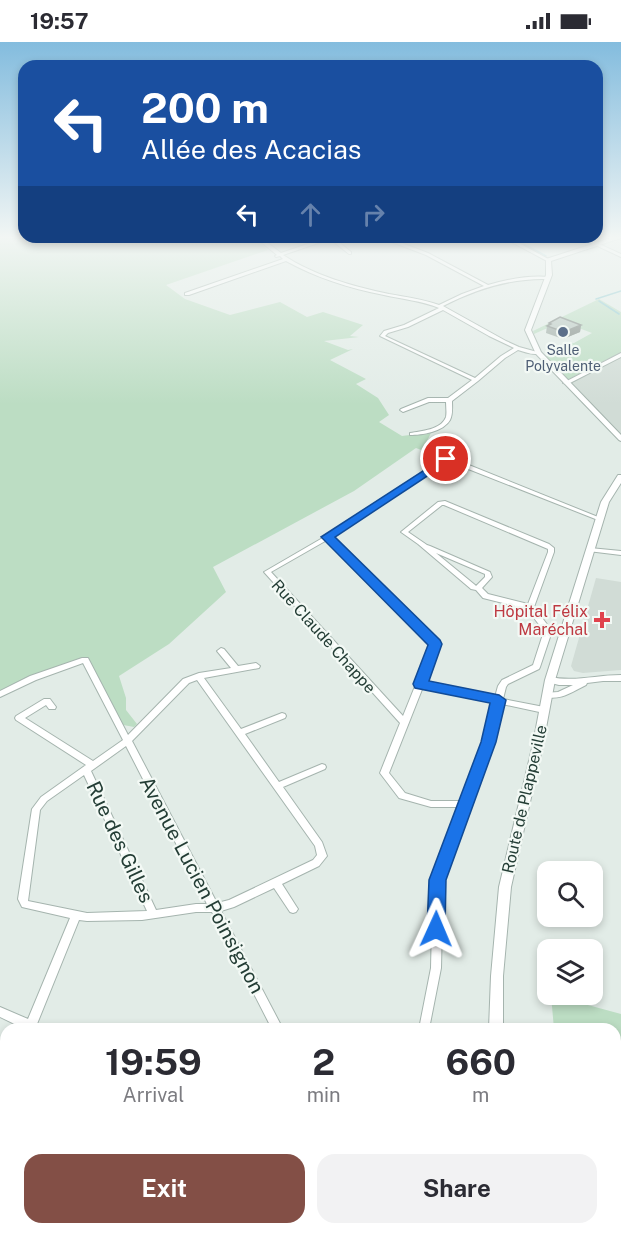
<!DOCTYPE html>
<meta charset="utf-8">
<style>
body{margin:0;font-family:"Public Sans",sans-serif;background:#f2f2f3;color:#2b2b33;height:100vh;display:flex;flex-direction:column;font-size:22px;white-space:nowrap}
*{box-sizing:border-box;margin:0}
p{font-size:20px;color:#7c7c81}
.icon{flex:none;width:33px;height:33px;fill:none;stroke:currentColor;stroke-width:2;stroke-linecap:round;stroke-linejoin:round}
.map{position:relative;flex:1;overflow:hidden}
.sheet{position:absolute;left:0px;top:981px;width:621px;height:212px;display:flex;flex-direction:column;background:#fff;border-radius:18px 18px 0 0;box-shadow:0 3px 9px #0003}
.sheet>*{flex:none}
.banner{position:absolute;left:18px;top:18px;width:585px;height:183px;border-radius:18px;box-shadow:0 3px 9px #0003;background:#1a4fa0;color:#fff;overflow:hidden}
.tools{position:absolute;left:537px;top:819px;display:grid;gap:12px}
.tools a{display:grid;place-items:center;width:66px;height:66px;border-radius:12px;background:#fff;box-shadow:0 3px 9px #0003;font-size:30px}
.pin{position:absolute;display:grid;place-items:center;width:51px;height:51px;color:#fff;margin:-26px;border:3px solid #fff;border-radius:50%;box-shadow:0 2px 6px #0007}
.me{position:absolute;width:66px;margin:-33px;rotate:1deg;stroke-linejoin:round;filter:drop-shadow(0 0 4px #0008)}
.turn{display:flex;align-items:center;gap:21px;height:126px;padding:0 24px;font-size:27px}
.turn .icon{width:78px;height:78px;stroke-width:2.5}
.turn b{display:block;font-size:42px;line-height:51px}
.lanes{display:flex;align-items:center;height:57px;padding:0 24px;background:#0003;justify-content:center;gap:30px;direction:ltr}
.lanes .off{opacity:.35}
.eta{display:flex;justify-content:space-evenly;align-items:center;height:102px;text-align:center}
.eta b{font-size:36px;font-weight:700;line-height:42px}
.button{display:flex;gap:12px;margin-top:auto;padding:12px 24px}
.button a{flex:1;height:69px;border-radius:18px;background:#834f46;color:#fff;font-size:24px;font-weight:700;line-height:69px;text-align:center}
.button a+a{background:#f2f2f3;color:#2b2b33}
.status{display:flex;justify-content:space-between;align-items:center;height:42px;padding:0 30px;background:#fff;direction:ltr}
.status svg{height:16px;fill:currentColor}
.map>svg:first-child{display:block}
.built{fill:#d1dcd6}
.green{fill:#bcddc3}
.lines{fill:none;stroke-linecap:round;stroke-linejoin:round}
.stream{stroke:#8cc9d0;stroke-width:1.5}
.minor-casing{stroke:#a5b4ae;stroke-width:2}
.tertiary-casing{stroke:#a5b4ae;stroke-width:2}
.minor{fill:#fff;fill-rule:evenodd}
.tertiary{fill:#fff;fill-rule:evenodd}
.wall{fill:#9eaba5}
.shaded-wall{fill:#818b86}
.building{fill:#b8c7c0;stroke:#818b86;stroke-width:1.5}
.route{fill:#1a73e8;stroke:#114b97;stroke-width:1.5}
.service-dot{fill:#5c6f8a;stroke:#f3f9f5;stroke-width:2}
.health-dot{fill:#e0444e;stroke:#f3f9f5;stroke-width:2}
.labels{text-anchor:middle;stroke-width:4.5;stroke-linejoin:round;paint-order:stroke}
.far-service-label{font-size:14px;fill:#4e5e75;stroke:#f3f9f5}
.health-label{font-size:16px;fill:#be3a42;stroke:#f3f9f5;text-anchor:end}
.street-label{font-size:16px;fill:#233d35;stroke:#f3f9f5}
.near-street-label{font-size:20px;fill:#233d35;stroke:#f3f9f5}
</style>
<div class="status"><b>19:57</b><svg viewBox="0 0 49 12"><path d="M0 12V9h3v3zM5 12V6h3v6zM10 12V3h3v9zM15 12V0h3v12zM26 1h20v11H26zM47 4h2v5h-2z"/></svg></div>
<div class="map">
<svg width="621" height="1192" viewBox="0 0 621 1192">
<rect width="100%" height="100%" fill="#e2ece7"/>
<path class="built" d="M621,315V395L569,341Z
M596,536L621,540V628L583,631L574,629L571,624Z"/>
<path class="green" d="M0,195H253L268,208L166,243L185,257L230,273L280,260L307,275L323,270L363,283L350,294L359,295L324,299L348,308L353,307L330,318L366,337L356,342L378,356L389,373L379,380L402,394C412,392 422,394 431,391L424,405L440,412L437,414L416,406L354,449L213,525L226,550L169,602L119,634L126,656V668L137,682L134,685L118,682L85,618L0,649Z
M599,257L621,270V310L567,338L546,314L558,308L556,306L561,307L568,303L565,302L574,301L592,291C562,280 563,279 534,292L533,289Z
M551,953L621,972V1018L615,1016V987H554Z"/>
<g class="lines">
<path class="stream" d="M511,195L546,214
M596,257L621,249
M599,259L619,272"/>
<defs>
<path id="minor" d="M255,195H260L281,211L328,195H335L334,196L351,210V212H349L330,197L283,213C315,234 352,244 389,252C406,255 423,257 439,263L462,252L484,244L426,213L389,199V197H391L428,211L488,243C508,237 529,233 550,235V237H548C510,236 476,247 443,264L506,299L519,305L541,311C534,314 525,310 518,308L505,316L478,339L452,359C452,365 453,372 450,378C443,390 422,393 410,393V391C421,389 441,388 446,375C447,370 446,365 446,360H429L403,370L400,368L401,367L428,356H448L472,338L380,294L384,289L404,283L439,266C422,259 402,257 384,253C349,246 317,236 286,219L189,253H185V251L283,217L280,214L276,215L275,214L277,213ZM443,268L489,294L514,306L501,314L475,336L385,294L388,291L408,285Z
M502,195H508L550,218L547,219Z
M578,195H584L621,212V215Z
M621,311V315L568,342L563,341Z
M439,411L603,477L600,479L598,478L448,419L332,495L439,600L440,602L425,640L495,655L498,644L502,638L533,623L544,589L527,567L483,556L476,548L471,547L418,502L401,490L438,460L445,459L549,502L554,506V510L534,565L552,589L540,625L539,627L508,642L506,645L503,657L544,665L547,666L548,668L547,670L544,671L502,662L493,700L443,838L441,926L429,987H419L431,926L433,838L460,765H431L399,756L380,731L400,681L264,530L326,494L443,417L436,413ZM442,463H444L548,507V510L528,562L488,552L482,546L492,535L490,530L430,504L427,503L408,490ZM327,498L432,602L403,674L271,530ZM436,511L485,532V535L476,544L475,543ZM423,645L494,660L485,700L463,759H431L405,751L389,731Z
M590,506L621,509V513L588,509L587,508Z
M221,606L224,607L238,624L256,621L260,624L259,626L204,636L241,687L282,671L285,672L286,674L285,676L245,692L279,740L322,722L325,723L326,725L325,727L283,745L322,800L327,814L319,824L282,842L296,864L298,867L296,870L293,871L290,870L274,846L234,865L221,869L283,987H272L212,870H196L142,878L87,879L79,878L37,982L41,983L42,987H25L0,975V965L28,977L70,876L22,865L18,857L32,767L41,755L86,723L16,678L15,676L16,674L44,657H50L56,665L55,667H49L46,663L25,676L93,719L123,698L83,621L36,638L0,655V649L30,634L82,616H88L128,693L183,637L199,631L231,626L217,609ZM197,638L315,804L317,813L313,818L229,858L217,861L132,699L189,641ZM126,704L207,862H196L156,868L91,729ZM84,733L147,869L87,871L28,859L40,768L47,759Z
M621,633V639H603L587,641L586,643C570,651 562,658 544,655L543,653L544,651L558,650L573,643H559L547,640L546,638L550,635C574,640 597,633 621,633Z
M615,1092L621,1093V1105L615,1104Z
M370,1186H382L384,1192H372Z"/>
<path id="tertiary" d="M614,195L621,196L551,219L552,233L531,288L541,310L621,393V399L619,398L536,312L525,288L546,233V217Z
M618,433H621V441L609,460L555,638L543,702L511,845L503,934V987H489L491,934L499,845L533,702L545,638L601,460Z
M449,1186H464V1192H448Z"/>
</defs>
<use href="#minor" class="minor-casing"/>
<use href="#tertiary" class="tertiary-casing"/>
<use href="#minor" class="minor"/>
<use href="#tertiary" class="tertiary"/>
</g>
<path class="wall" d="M549,281L581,283L580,290L563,297L546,291L547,284L548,283Z"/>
<path class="shaded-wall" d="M581,283L580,290L563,297L564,290Z"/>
<path class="building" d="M560,275L581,283L564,290L547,284L551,282L549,281Z"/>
<linearGradient id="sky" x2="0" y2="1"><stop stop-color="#83bcde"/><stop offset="0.54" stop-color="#f2f6f4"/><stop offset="1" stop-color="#f2f6f4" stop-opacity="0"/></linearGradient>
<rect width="621" height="362" fill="url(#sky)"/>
<path class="route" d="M446,414L450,415V419L335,495L440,598L442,602L429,639L499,653L506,658L496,700L446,838L445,887L442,892L436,895L429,892L427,887L429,838L481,700L490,661L415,646L413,642L428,603L321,495Z"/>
<circle class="service-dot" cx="563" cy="290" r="6"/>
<path class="health-dot" d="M599 569h6v6h6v6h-6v6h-6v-6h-6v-6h6z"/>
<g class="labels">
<g class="far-service-label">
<text x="563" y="313">Salle<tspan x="563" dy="16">Polyvalente</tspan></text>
</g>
<g class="health-label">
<text x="588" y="575">Hôpital Félix<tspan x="588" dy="18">Maréchal</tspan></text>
</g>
<g class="street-label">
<text transform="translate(324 594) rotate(48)" y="6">Rue Claude Chappe</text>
<text transform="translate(524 757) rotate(-77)" y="6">Route de Plappeville</text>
</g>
<g class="near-street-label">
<text transform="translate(120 800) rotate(65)" y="7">Rue des Gilles</text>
<text transform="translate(202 843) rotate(62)" y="7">Avenue Lucien Poinsignon</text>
</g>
</g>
</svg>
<div class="tools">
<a><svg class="icon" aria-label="search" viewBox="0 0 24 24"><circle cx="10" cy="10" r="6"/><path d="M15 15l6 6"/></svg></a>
<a><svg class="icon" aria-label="layers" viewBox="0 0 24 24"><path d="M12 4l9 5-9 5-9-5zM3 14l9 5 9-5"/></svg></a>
</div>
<div class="pin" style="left:446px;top:417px;background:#d93025"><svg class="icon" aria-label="arrive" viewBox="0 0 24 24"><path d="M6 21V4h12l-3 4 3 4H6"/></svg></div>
<svg class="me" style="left:436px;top:887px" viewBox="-20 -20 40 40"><path d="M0-17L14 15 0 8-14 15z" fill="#1a73e8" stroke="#fff" stroke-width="4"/></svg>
<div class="banner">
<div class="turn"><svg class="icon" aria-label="left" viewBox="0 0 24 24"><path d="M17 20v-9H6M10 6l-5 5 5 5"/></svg><div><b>200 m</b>Allée des Acacias</div></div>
<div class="lanes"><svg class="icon" aria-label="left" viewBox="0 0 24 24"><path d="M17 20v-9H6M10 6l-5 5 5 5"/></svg><svg class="icon off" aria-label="ahead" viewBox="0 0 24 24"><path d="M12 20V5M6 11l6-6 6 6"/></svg><svg class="icon off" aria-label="right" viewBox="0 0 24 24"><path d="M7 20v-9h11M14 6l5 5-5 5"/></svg></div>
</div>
<section class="sheet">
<div class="eta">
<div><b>19:59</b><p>Arrival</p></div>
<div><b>2</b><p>min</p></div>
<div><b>660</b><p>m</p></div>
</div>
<div class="button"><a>Exit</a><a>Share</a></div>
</section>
</div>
